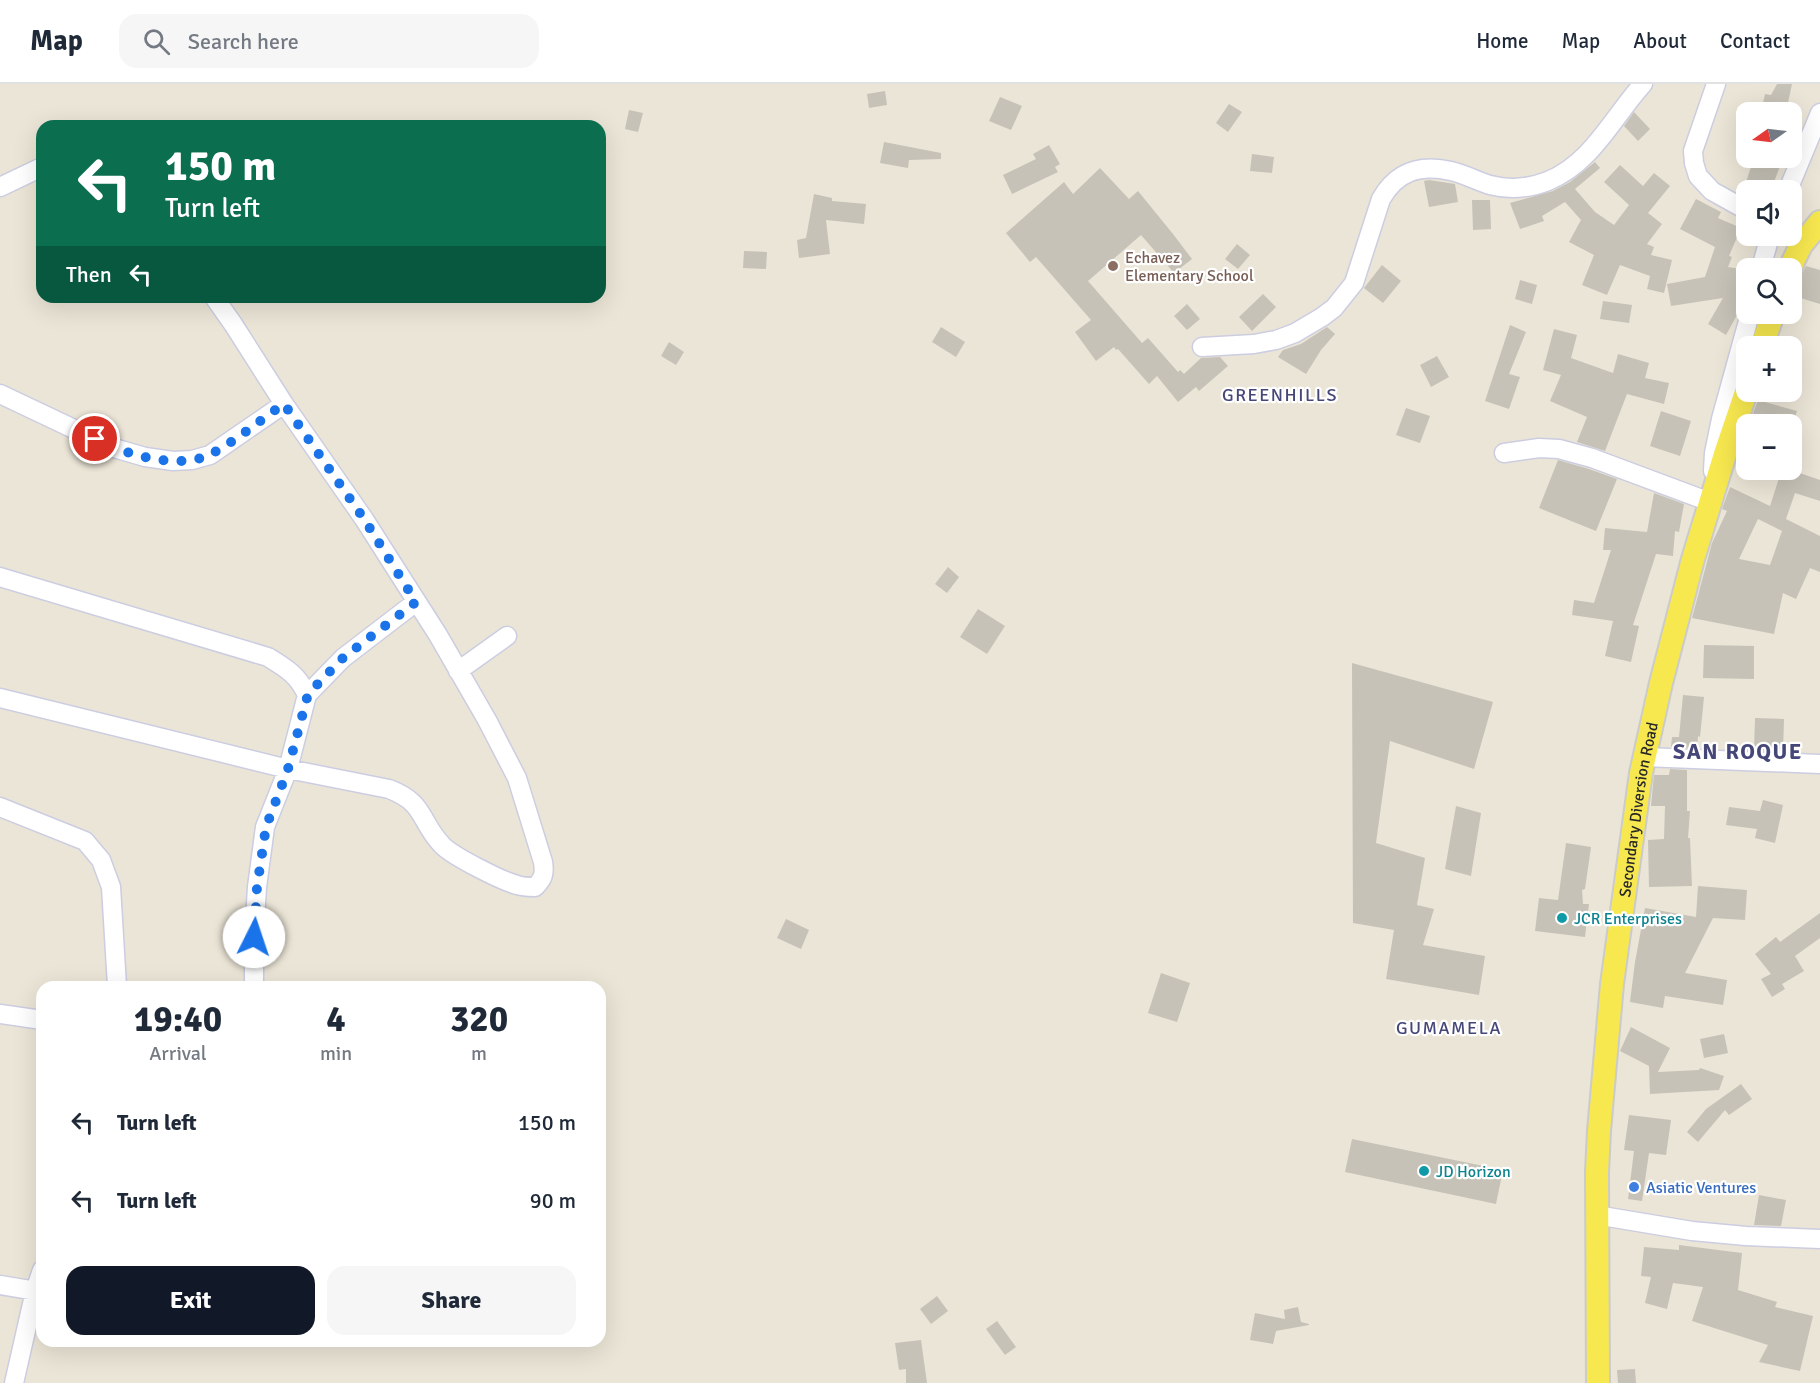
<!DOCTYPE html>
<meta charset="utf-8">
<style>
body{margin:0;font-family:Signika,sans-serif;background:#f6f6f7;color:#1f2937;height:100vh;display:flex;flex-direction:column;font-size:22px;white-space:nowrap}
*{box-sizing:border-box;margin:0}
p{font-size:20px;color:#747a83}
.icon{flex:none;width:33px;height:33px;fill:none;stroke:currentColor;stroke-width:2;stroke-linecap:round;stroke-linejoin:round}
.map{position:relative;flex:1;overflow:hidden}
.sheet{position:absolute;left:36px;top:897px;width:570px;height:366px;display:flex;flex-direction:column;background:#fff;border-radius:18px;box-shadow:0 6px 24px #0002}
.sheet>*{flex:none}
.hud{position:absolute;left:36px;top:36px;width:570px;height:183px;border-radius:18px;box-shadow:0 6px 24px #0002;background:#0b6e4f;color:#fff;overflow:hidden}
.needle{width:39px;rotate:256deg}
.buttons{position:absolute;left:1736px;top:18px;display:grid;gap:12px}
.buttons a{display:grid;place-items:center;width:66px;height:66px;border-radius:12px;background:#fff;box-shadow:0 6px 24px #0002;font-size:30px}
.pin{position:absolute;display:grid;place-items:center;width:51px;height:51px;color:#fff;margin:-26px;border:3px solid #fff;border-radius:50%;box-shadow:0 2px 6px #0007}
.me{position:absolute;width:66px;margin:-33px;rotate:4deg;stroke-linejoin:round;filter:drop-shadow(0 0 4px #0008)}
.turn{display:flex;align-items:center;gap:21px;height:126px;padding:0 30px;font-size:27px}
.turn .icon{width:78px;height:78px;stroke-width:2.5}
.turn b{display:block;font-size:42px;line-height:51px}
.then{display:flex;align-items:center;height:57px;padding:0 30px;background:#0003;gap:12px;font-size:22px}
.eta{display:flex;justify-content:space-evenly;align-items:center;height:102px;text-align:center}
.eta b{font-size:36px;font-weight:700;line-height:42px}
.primary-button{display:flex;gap:12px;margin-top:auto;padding:12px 30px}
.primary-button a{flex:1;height:69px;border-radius:18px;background:#111827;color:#fff;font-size:24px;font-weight:700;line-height:69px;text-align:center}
.primary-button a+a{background:#f6f6f7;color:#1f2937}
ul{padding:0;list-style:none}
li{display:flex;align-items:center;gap:18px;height:78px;padding:0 30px}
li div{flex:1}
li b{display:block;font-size:22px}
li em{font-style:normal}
header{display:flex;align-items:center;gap:36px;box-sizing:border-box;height:84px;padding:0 30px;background:#fff;border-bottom:2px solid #e0e1e3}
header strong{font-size:28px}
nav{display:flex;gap:33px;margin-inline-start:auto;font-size:21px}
.search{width:420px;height:54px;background:#f6f6f7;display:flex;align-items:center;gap:15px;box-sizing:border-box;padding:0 21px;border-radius:18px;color:#747a83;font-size:22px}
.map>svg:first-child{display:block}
.building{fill:#c6c2b7;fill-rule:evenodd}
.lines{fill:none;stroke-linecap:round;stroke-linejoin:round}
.minor-casing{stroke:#cccde1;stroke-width:21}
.major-casing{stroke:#cbcbcb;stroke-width:26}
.minor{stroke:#fff;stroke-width:18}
.major{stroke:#f7e850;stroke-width:22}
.route{stroke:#1a73e8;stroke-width:10;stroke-dasharray:0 18}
.education-dot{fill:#8d6e63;stroke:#fff;stroke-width:2}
.culture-dot{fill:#0f9aa8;stroke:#fff;stroke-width:2}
.shop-dot{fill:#3f7fe0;stroke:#fff;stroke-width:2}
.labels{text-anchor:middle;stroke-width:4.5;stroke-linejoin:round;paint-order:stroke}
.education-label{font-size:16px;fill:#785e54;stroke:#fff;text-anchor:start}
.street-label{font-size:16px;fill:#272727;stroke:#fff}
.culture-label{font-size:16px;fill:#0d838f;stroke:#fff;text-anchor:start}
.shop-label{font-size:16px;fill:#366cbe;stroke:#fff;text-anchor:start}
.neighbourhood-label{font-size:18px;letter-spacing:1.5px;fill:#464779;stroke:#fff}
.district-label{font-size:22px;font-weight:bold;letter-spacing:1.5px;fill:#464779;stroke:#fff}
</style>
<header>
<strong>Map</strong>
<div class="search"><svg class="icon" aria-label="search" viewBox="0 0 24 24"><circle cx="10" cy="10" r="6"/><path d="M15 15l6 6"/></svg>Search here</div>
<nav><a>Home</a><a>Map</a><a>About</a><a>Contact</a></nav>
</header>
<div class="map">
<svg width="1820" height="1299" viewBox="0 0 1820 1299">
<rect width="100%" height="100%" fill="#ebe5d7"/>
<path class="building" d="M1777,0H1792L1786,28H1761L1765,10L1771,11Z
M885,7L887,21L869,24L867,10Z
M1000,13L1022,22L1011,46L989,37Z
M1229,20L1242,28L1228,48L1216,39Z
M629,26L643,29L638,48L625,45Z
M1634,28L1650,45L1638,57L1624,42Z
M884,58L941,69V75L909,76L908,84L880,79Z
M1049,61L1060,80L1055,83L1058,88L1012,110L1003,91L1036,75L1033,70Z
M1252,70L1274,73L1272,89L1250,87Z
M1754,74H1783L1771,106L1746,98Z
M1595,78L1600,84L1575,105L1595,128L1614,141L1629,121L1604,98L1620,81L1643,102L1654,89L1670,102L1648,129L1662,140L1647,160L1654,163L1651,171L1672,176L1664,209L1647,205L1650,192L1620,181L1607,211L1582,201L1594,171L1569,158L1581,136L1565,118L1542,132L1544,137L1520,145L1510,119L1553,107L1570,98Z
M1100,84L1129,115L1138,107L1173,150L1192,175L1174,189L1141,151L1088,197L1142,259L1148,254L1178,288L1180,286L1184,290L1201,274L1220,273L1228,282L1199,307L1196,303L1178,318L1157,292L1149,300L1118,265L1116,266L1114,263L1096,277L1075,248L1091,236L1036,173L1030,178L1006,149L1064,98L1073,110Z
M1429,96L1455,100L1458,118L1429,123L1424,97Z
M814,110L832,114V117L866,120L864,140L826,136L830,170L799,174L797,156L806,154Z
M1696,115L1721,128L1718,134L1741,144L1729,172L1732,173L1728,183L1746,186V196L1742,222L1726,251L1708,240L1723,214L1671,222L1667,200L1705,193L1715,163L1680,145Z
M1472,116H1490L1491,145L1473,146Z
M1237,160L1250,171L1238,185L1225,175Z
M744,167L767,168L766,185L743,184Z
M1382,181L1401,197L1383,219L1364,204Z
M1806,182L1820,186V220L1794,212L1800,192Z
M1520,196L1537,201L1532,220L1515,215Z
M1263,210L1276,223L1252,247L1239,233Z
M1603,217L1632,221L1629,239L1600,235Z
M1187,220L1200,235L1187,246L1174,232Z
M1510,241L1526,248L1509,290L1520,293L1509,325L1485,317Z
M941,243L965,258L956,273L932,258Z
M1327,243L1335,250L1321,266L1306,290L1278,273L1283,266L1301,260Z
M1554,245L1577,251L1571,274L1613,289L1618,270L1649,279L1645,294L1669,299L1664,320L1627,310L1605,367L1577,358L1587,333L1550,317L1561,291L1543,286Z
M669,258L684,268L676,281L661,272Z
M1437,272L1449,293L1431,303L1420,281Z
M1758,316L1797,327L1793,340H1749Z
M1406,324L1430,332L1420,359L1396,351Z
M1661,327L1691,337L1680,372L1650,362Z
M1558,376L1589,385L1617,395L1596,447L1539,424Z
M1791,386L1820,396V417L1795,409L1786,435L1820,452V488L1810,484L1796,515L1783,509L1774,550L1692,534L1712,459L1727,427L1722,425L1730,403L1770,422L1780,391L1791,395ZM1758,435L1782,447L1770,481L1739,475Z
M1654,409L1684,420L1679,448L1675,447L1673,472L1656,470L1633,541L1639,542L1631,578L1605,572L1613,537L1572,531L1574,516L1594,519L1611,466H1603L1605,444L1647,448Z
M948,483L959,493L947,509L935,500Z
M978,525L1005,542L987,570L960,553Z
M1704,561L1754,562V595L1703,594Z
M1352,579L1493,618L1474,685L1390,657L1376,759L1425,774L1417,821L1434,825L1423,861L1485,872L1479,911L1386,895L1394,846L1353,839Z
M1683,611L1704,613L1700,653L1698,652L1697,664L1671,663L1672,653H1679Z
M1755,634L1784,635L1783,667L1754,666Z
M1670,685L1687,686V727H1690L1688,754H1690L1692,802L1649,803L1648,756L1664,755L1665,722H1651L1654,691H1669Z
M1763,716L1783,721L1775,759L1755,754L1757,745L1726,741L1729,723L1760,727Z
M1456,722L1481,729L1471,792L1445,785Z
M1566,759L1591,763L1585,805L1582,806L1583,820H1589L1585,853L1535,847L1539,814L1558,816Z
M1698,802L1747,806L1745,836L1713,834L1685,889L1727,896L1723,921L1665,912L1663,924L1630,918L1635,878L1645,824L1696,833Z
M1820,829V854L1795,872L1804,887L1782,900L1785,905L1772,913L1761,895L1771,890L1755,870L1776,853L1780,858Z
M786,835L809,846L801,865L777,854Z
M1161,889L1190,899L1177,938L1148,929Z
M1631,943L1670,964L1658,988L1699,986L1700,984L1724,992L1719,1006L1650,1010L1649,982L1620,967Z
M1724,950L1728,969L1704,974L1700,955Z
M1741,1000L1752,1015L1729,1031L1725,1026L1698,1058L1687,1048L1706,1025Z
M1629,1031L1671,1036L1666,1071L1649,1069L1642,1117L1628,1115L1634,1067L1624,1066Z
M1352,1055L1503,1086L1496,1120L1345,1088Z
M1759,1111L1786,1116L1781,1142L1754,1141Z
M1679,1161L1742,1169L1738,1206L1777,1218L1775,1223L1813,1232L1800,1287L1759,1278L1768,1261L1692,1237L1703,1203L1673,1199L1667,1225L1645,1219L1651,1193L1641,1192L1644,1163L1679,1166Z
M937,1212L948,1227L931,1240L920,1225Z
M1298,1223L1301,1238L1309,1240V1241L1276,1247L1273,1260L1250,1256L1255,1229L1285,1235L1284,1226Z
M997,1237L1016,1263L1005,1271L986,1245Z
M921,1256L927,1299H906V1285L899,1286L895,1259Z
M1635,1285L1636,1299H1618L1617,1286Z"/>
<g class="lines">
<defs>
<path id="minor" d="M1716,0L1693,67L1694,79L1698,92L1712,107L1746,126
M0,103L42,83
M1788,106L1820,29
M1761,184L1770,152
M1202,263L1254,260L1276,256L1295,249L1322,233L1334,224L1354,199L1381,115C1397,87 1420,80 1451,87C1464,90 1477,97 1490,101C1509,106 1530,104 1548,97C1592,79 1613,33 1643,0
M0,310L114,364L145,373L173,377L192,376L210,371L284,320
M1504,369L1539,364L1559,365L1592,374L1710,418
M1713,387L1714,369L1721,335L1750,230
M0,493L268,573C286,584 298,591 307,611
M458,587L507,552
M0,614L288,685L389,705C426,719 419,737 442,761C452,772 502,797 517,801C523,803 529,803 535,803C543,795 545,790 543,778L517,694L487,636L438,551L364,435L284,320L233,240L214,213
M1644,673L1820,680
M0,723L85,757L101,776L111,803L117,902
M254,903V853L257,803L265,743L288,685L307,611L343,574L416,518
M0,930L42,936
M1596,1131L1692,1147L1746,1152L1820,1155
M0,1201L42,1208
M14,1299L35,1207L42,1186"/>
<g id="major">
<path d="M1790,184L1801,161L1820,138"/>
<path d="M1762,262L1773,230"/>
<path id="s1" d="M1598,1299L1597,1088L1599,1047L1612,900L1641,689L1661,599L1693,475L1726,367L1746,308"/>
</g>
</defs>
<use href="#minor" class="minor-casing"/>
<use href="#major" class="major-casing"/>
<use href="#minor" class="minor"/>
<use href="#major" class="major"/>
</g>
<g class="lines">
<path class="route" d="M95,355C125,370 178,387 211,370C236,357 260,336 284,320L364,435L416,518L343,574L308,610L288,685L266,743L257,803L254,853"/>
</g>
<circle class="education-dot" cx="1113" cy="182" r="6"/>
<g class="culture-dot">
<circle cx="1562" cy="834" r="6"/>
<circle cx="1424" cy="1087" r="6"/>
</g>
<circle class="shop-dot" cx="1634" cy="1103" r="6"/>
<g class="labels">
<g class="education-label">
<text x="1125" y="179">Echavez<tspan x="1125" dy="18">Elementary School</tspan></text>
</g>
<g class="street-label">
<text dy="6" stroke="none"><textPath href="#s1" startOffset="576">Secondary Diversion Road</textPath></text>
</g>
<g class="culture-label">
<text x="1574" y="840">JCR Enterprises</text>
<text x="1436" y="1093">JD Horizon</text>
</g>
<g class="shop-label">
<text x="1646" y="1109">Asiatic Ventures</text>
</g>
<g class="neighbourhood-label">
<text x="1280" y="317">GREENHILLS</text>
<text x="1449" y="950">GUMAMELA</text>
</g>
<g class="district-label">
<text x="1738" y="675">SAN ROQUE</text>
</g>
</g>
</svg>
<div class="buttons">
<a><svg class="needle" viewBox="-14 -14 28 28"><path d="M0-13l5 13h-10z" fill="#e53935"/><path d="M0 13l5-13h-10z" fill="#747a83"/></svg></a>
<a><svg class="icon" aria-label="sound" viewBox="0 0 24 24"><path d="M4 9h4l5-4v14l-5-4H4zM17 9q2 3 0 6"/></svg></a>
<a><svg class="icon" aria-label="search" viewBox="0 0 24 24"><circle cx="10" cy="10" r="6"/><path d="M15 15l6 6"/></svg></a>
<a>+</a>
<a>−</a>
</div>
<div class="pin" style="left:95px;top:355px;background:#d93025"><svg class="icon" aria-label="arrive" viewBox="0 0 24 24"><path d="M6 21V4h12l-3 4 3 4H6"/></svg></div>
<svg class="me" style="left:254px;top:853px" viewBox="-20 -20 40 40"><circle r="19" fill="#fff"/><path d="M0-13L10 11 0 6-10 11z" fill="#1a73e8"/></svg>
<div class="hud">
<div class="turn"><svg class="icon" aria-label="left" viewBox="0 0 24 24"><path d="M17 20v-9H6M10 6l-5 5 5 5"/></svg><div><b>150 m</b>Turn left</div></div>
<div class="then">Then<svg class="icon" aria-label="left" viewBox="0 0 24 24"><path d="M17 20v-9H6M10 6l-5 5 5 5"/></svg></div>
</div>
<section class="sheet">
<div class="eta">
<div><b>19:40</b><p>Arrival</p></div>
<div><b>4</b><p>min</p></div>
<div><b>320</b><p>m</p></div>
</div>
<ul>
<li><svg class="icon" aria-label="left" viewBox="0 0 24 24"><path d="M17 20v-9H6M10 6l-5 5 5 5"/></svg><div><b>Turn left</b></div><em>150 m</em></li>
<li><svg class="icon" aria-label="left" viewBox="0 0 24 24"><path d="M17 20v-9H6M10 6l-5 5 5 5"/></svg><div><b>Turn left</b></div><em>90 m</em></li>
</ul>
<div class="primary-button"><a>Exit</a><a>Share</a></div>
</section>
</div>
